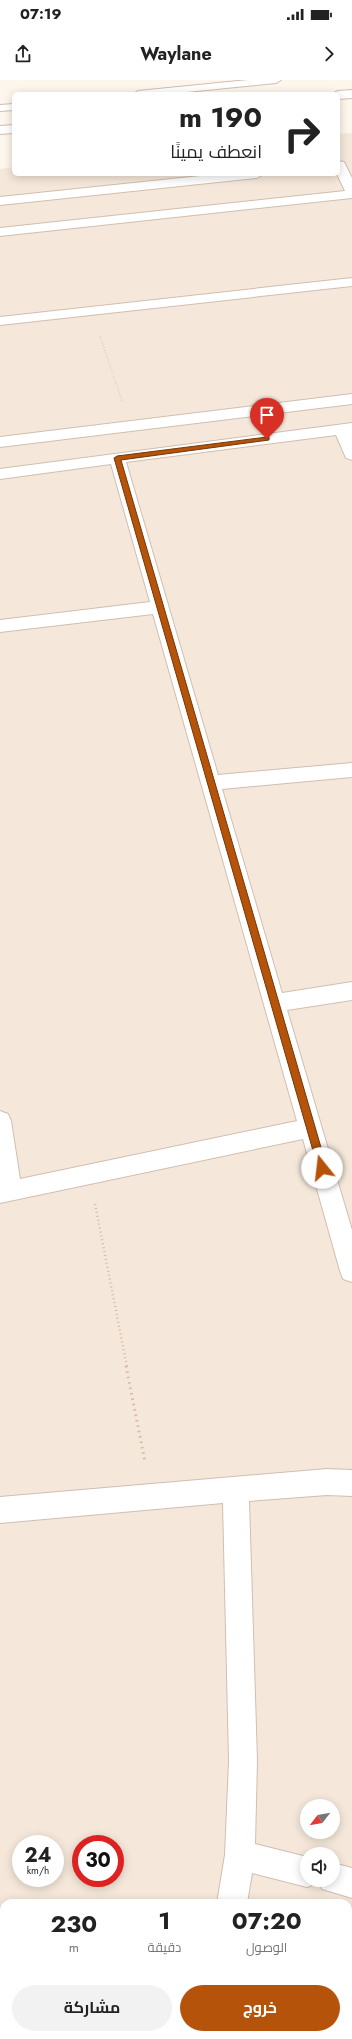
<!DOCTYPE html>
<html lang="ar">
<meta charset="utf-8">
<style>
body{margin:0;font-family:Jost,Cairo,sans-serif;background:#f2f2f2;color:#222;direction:rtl;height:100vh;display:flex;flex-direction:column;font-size:15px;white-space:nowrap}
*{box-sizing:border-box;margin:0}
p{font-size:13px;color:#767676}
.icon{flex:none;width:22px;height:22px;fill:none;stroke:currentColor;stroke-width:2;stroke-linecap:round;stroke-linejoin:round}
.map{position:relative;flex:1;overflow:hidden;direction:ltr}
.sheet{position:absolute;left:0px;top:1819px;width:352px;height:140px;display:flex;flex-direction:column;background:#fff;border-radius:12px 12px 0 0;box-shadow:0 2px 10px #0003;direction:rtl}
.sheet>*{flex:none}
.hud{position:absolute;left:12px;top:12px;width:328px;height:84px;border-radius:6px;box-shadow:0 2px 10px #0003;direction:rtl;background:#fff;color:#222;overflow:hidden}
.needle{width:26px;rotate:239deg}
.buttons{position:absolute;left:300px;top:1719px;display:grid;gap:8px}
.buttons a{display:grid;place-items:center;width:40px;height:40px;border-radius:50%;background:#fff;box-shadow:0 2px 10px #0003;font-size:20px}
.speed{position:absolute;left:12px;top:1755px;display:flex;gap:8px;font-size:20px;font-weight:700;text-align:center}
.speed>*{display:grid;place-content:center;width:52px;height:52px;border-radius:50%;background:#fff;box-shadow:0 2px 10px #0003;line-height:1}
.speed small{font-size:10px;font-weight:400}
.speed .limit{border:6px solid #d22;background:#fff;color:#111}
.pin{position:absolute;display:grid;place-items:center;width:34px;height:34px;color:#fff;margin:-41px -17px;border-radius:50% 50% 50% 0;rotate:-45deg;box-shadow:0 0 4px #0007}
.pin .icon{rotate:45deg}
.me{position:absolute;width:44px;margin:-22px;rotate:344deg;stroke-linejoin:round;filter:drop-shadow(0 0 3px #0008)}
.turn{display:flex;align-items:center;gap:14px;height:84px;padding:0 12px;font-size:18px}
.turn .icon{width:52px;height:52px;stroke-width:2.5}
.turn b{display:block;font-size:28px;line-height:34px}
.eta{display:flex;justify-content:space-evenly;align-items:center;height:68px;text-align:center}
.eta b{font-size:24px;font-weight:700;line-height:28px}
.cta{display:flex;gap:8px;margin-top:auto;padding:8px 12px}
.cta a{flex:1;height:46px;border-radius:24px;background:#b45309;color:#fff;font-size:16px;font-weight:700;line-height:46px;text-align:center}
.cta a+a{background:#f2f2f2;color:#222}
.status{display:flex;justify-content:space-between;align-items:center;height:28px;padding:0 20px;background:#fff;direction:ltr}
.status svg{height:11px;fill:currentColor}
header{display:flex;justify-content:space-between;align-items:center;height:52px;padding:0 12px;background:#fff;font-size:18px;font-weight:700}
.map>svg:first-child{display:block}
.residential{fill:#f5e8da;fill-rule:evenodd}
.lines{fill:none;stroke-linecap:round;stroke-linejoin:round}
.service-casing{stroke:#d1beb0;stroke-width:2}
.minor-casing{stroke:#d1beb0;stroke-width:2}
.path-far2{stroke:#d9b8a5;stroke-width:1.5;stroke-dasharray:0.5 2;stroke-linecap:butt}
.path-far1{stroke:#d9b8a5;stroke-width:2.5;stroke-dasharray:1 3;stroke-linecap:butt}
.path{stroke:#d9b8a5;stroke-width:3;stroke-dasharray:1.5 4;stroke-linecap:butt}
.service{fill:#fff;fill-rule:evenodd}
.minor{fill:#fff;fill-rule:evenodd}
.route{fill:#b45309;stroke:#753606}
</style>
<div class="status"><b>07:19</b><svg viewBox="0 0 49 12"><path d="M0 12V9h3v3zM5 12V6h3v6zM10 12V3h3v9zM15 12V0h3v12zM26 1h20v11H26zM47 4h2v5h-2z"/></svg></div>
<header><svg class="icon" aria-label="forward" viewBox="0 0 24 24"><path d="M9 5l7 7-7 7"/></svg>Waylane<svg class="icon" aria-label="share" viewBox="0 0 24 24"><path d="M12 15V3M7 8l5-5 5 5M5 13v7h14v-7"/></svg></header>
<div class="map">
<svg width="352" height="1959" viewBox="0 0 352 1959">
<rect width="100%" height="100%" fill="#fdf6ec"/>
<path class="residential" d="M352,53V1959H0V89L14,87V94H338V54ZM307,1726H333V1752H307ZM21,1764H55V1798H21ZM81,1764H115V1798H81ZM307,1774H333V1800H307ZM4,1823H348V1955H4Z"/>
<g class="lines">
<defs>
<path id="service" d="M248,0H281L276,3L167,14H133L138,11Z
M14,24V30L0,31V25Z"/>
<path id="minor" d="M352,10V18L338,19V14H332L338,11Z
M14,45V53L0,54V46Z
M338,81L344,82L352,98V118L0,156V148L345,111L337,94Z
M219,94H264L257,98L0,125V117Z
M352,198V206L0,245V237Z
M352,314V324L0,367V357Z
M352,343V380L346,378L336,355L126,382L218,695L352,683V697L222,709L282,913L352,902V920L287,930L352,1150V1202L343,1199L340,1191L303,1059L0,1123V1031L8,1034L11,1041L20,1099L297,1041L153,534L0,552V540L150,522L111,384L0,399V389Z
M327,1389L352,1390V1416L327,1415L249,1421L257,1681L255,1764L307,1777V1800H319L318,1803L307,1807L252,1793L247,1823H217L225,1775L229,1681L223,1423L0,1443V1417Z
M333,1783L352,1788V1818L322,1809L319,1800H333Z
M194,1955H226L225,1959H193Z"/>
</defs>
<use href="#service" class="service-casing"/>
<use href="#minor" class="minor-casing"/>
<path class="path-far2" d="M100,256L122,321"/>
<path class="path-far1" d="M95,1124L127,1287"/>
<path class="path" d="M126,1286L145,1382"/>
<use href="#service" class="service"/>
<use href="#minor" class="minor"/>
</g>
<path class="route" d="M267,357H269V360L121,380L327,1088L322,1093L318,1088L114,378L117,376Z"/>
</svg>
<div class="buttons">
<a><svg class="needle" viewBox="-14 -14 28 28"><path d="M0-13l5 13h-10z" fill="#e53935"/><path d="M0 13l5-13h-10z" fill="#767676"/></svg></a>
<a><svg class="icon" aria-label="sound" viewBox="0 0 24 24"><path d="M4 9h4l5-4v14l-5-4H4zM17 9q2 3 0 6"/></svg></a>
</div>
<div class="speed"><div>24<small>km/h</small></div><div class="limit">30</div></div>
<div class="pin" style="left:267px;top:359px;background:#d93025"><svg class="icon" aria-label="arrive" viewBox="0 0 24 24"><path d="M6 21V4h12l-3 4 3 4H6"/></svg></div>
<svg class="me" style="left:322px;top:1088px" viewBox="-20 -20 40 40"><circle r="19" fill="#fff"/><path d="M0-13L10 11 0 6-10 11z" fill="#b45309"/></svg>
<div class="hud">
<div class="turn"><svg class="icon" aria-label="right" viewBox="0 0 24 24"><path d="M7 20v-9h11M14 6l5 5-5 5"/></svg><div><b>190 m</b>انعطف يمينًا</div></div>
</div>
<section class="sheet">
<div class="eta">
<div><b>07:20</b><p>الوصول</p></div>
<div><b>1</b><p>دقيقة</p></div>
<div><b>230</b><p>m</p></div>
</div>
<div class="cta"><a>خروج</a><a>مشاركة</a></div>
</section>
</div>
